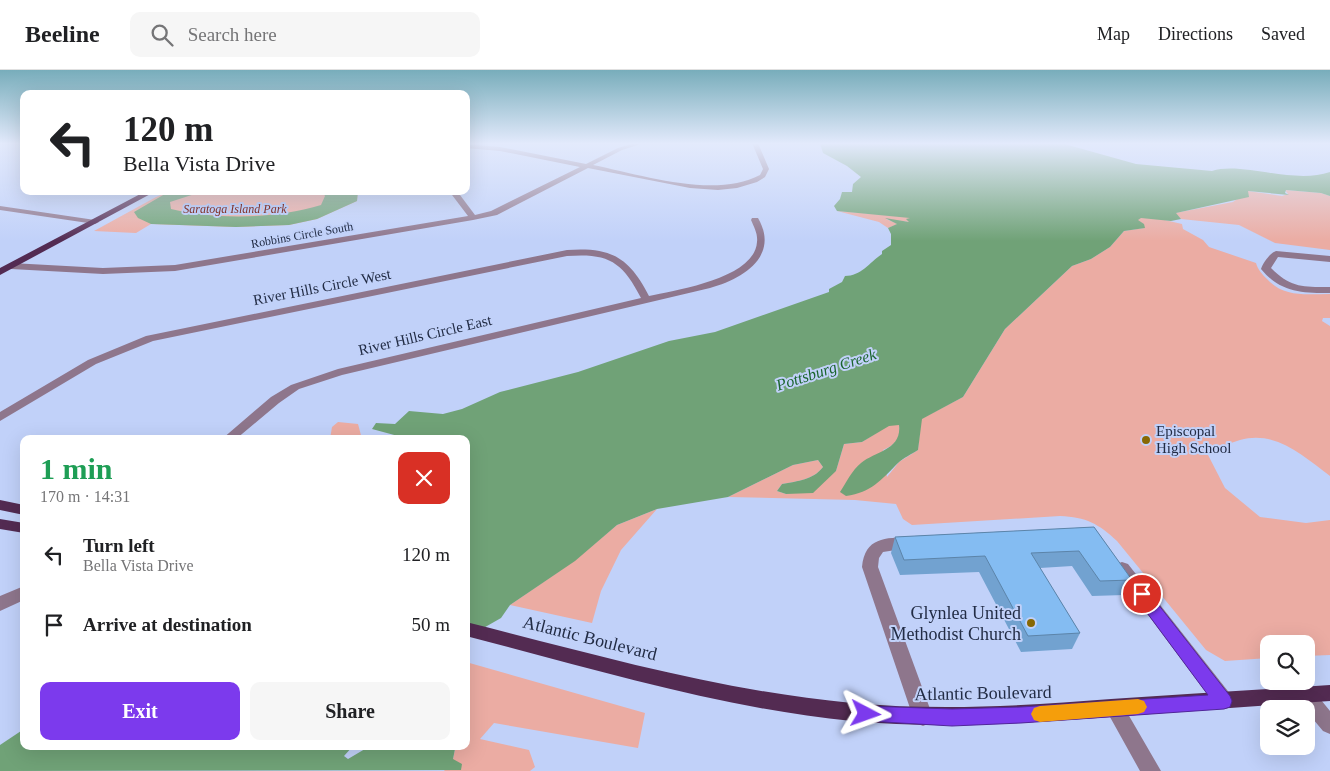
<!DOCTYPE html>
<meta charset="utf-8">
<style>
body{margin:0;font-family:"Times New Roman",serif;background:#f6f6f6;color:#202124;height:100vh;display:flex;flex-direction:column;font-size:19px;white-space:nowrap}
*{box-sizing:border-box;margin:0}
p{font-size:16px;color:#757577}
.icon{flex:none;width:28px;height:28px;fill:none;stroke:currentColor;stroke-width:2;stroke-linecap:round;stroke-linejoin:round}
.map{position:relative;flex:1;overflow:hidden}
.drawer{position:absolute;left:20px;top:365px;width:450px;height:315px;display:flex;flex-direction:column;background:#fff;border-radius:10px;box-shadow:0 5px 20px #0002}
.drawer>*{flex:none}
.hud{position:absolute;left:20px;top:20px;width:450px;height:105px;border-radius:10px;box-shadow:0 5px 20px #0002;background:#fff;color:#202124;overflow:hidden}
.controls{position:absolute;left:1260px;top:565px;display:grid;gap:10px}
.controls a{display:grid;place-items:center;width:55px;height:55px;border-radius:10px;background:#fff;box-shadow:0 5px 20px #0002;font-size:25px}
.pin{position:absolute;display:grid;place-items:center;width:42px;height:42px;color:#fff;margin:-21px;border:2px solid #fff;border-radius:50%;box-shadow:0 1px 5px #0007}
.me{position:absolute;width:55px;margin:-28px;rotate:94deg;stroke-linejoin:round;filter:drop-shadow(0 0 4px #0008)}
.turn{display:flex;align-items:center;gap:18px;height:105px;padding:0 20px;font-size:22px}
.turn .icon{width:65px;height:65px;stroke-width:2.5}
.turn b{display:block;font-size:35px;line-height:42px}
.round{display:grid;place-items:center;flex:none;width:52px;height:52px;border-radius:10px;background:#f6f6f6}
.summary{display:flex;align-items:center;justify-content:space-between;height:85px;padding:0 20px}
h1{font-size:30px;font-weight:700;line-height:38px;color:#1e9e55}
.button{display:flex;gap:10px;margin-top:auto;padding:10px 20px}
.button a{flex:1;height:58px;border-radius:10px;background:#7c3aed;color:#fff;font-size:20px;font-weight:700;line-height:58px;text-align:center}
.button a+a{background:#f6f6f6;color:#202124}
ul{padding:0;list-style:none}
li{display:flex;align-items:center;gap:15px;height:70px;padding:0 20px}
li div{flex:1}
li b{display:block;font-size:19px}
li em{font-style:normal}
header{display:flex;align-items:center;gap:30px;box-sizing:border-box;height:70px;padding:0 25px;background:#fff;border-bottom:1px solid #e0e0e0}
header strong{font-size:24px}
nav{display:flex;gap:28px;margin-inline-start:auto;font-size:18px}
.search{width:350px;height:45px;background:#f6f6f6;display:flex;align-items:center;gap:12px;box-sizing:border-box;padding:0 18px;border-radius:10px;color:#757577;font-size:19px}
.map>svg:first-child{display:block}
.green{fill:#ebaca3}
.water{fill:#70a277}
.lines{fill:none;stroke-linecap:round;stroke-linejoin:round}
.minor{fill:#8e768c;fill-rule:evenodd}
.major{fill:#532b52;fill-rule:evenodd}
.wall{fill:#72a2d0}
.building{fill:#84bcf2;stroke:#5c84a9}
.route{fill:#7c3aed;stroke:#51269a}
.slow{fill:#f59e0b}
.poi-dot{fill:#876804;stroke:#c1d1f9;stroke-width:2}
.labels{text-anchor:middle;stroke-width:4;stroke-linejoin:round;paint-order:stroke}
.far-park-label{font-size:12px;font-style:italic;fill:#85342c;stroke:#c1d1f9}
.far-street-label{font-size:12px;fill:#222c45;stroke:#c1d1f9}
.street-label{font-size:15px;fill:#222c45;stroke:#c1d1f9}
.poi-label{font-size:15px;fill:#222c45;stroke:#c1d1f9;text-anchor:start}
.water-label{font-size:16px;font-style:italic;fill:#1b652e;stroke:#c1d1f9}
.near-poi-label{font-size:18px;fill:#222c45;stroke:#c1d1f9;text-anchor:end}
.near-street-label{font-size:18px;fill:#222c45;stroke:#c1d1f9}
</style>
<header>
<strong>Beeline</strong>
<div class="search"><svg class="icon" aria-label="search" viewBox="0 0 24 24"><circle cx="10" cy="10" r="6"/><path d="M15 15l6 6"/></svg>Search here</div>
<nav><a>Map</a><a>Directions</a><a>Saved</a></nav>
</header>
<div class="map">
<svg width="1330" height="701" viewBox="0 0 1330 701">
<rect width="100%" height="100%" fill="#c1d1f9"/>
<path class="green" d="M1285,120L1321,123L1330,126V180L1275,173L1239,155L1181,149L1175,143L1233,132L1248,121L1282,126L1288,124Z
M170,121H358L357,131L317,149L289,155L236,157L151,154L136,163L94,161L156,127Z
M837,141L911,147L909,152L886,149L898,154L888,158L879,152Z
M1141,147L1156,148L1182,154L1183,159L1203,170L1209,177L1256,193C1258,200 1262,204 1267,209C1284,228 1306,224 1330,224V248H1323L1322,251L1330,256V406C1303,386 1276,360 1240,370C1229,373 1218,379 1207,383L1225,418L1260,447L1306,453L1330,450V585L1306,586V574H1269V588L1225,591L1206,580L1117,471C1099,454 1086,447 1060,446L912,455L903,449L896,434L855,430L728,427L793,395L818,390L823,397C813,410 798,411 782,414L777,421L786,424L836,401L844,374L862,372L889,355H899C901,369 895,375 883,380L887,407L899,392L918,380L921,349L963,327L1005,259L1072,196L1091,189L1110,177L1124,161L1144,158L1137,150Z
M338,352L358,354L362,369H330L332,357Z
M657,439L621,480L601,521L592,553L510,535L574,491L617,455Z
M466,592L645,643L638,678L494,653L480,669L529,680L535,697L530,701H444L453,689L455,679L453,676H466Z"/>
<path class="water" d="M820,73H1061L1136,94L1212,101C1242,91 1293,115 1330,102V126L1321,123L1286,120L1285,123L1289,125L1248,121L1249,127L1176,143L1181,149L1171,151L1141,148L1138,150L1144,154L1145,158L1124,161L1110,177L1091,189L1072,196L1005,259L963,327L922,349L918,380C912,384 903,388 898,393C880,411 872,422 846,426L840,422C846,413 852,400 861,393C876,381 902,380 899,355L889,356L862,372L844,374L836,401L813,423L786,424L777,421L782,414C798,411 813,410 823,397L818,390L793,395L728,427L657,439L617,455L575,491L510,535L501,548L466,568V369H409L372,359L376,353L395,354L409,341L443,344L462,339L500,322L578,302L669,271L715,262L829,222V219L842,212L845,206C861,206 869,193 882,184V181L891,175V164L888,158L897,154L885,148L909,152L906,149L910,148L837,141L834,136L840,129L842,122H852L853,114L861,107L847,96L823,83Z
M170,121H204L170,132L171,139C218,150 274,149 321,135L325,126L322,121H358L357,131L317,149L289,155L236,157L151,154L138,148L134,142Z
M24,659V676H353L344,686L348,689L370,676H453L455,679L453,689L462,694L461,700L0,701V675Z"/>
<g class="lines">
<path class="minor" d="M634,73H644L622,80L593,95C642,105 715,129 760,105L763,99L752,73H758L769,99L765,107L757,112L737,118L718,120L690,118L588,98L497,145L473,150L175,201L103,204L11,199L6,196L11,193L103,198L175,195L468,146L449,121H457L475,145L491,141L580,97L500,81L466,78V74L500,77L586,94L618,78Z
M0,136L95,150L99,152L95,154L0,140Z
M752,148H758C780,186 743,209 710,218L342,305L299,319L279,333L236,369H222L271,327L291,315L338,299L641,228C622,191 608,183 567,186L153,271L96,294L0,351V342L88,290L146,266L567,180C611,177 629,187 649,226C677,220 755,208 757,172C758,164 754,157 751,150Z
M1276,181L1330,186V192L1278,187L1271,198C1291,218 1303,217 1330,217V223C1302,223 1280,222 1261,199C1263,193 1270,183 1276,181Z
M910,467L915,469L918,473L915,477L883,482L879,488L878,497L933,647L930,653L923,656L916,653L913,647L862,497C865,467 885,468 910,467Z
M1122,492L1128,494L1231,625L1233,631L1231,637L1224,639L1217,637L1116,502L1114,498L1116,494Z
M24,516V530L0,541V526Z
M1305,617L1312,619L1330,641V664L1323,661L1298,631L1296,625L1298,619Z
M1114,629L1121,632L1161,701H1140L1105,638L1107,632Z"/>
<path class="major" d="M146,121H156L0,205V198Z
M0,430L24,435V445L0,440Z
M0,449L24,453V463L0,459Z
M466,552C594,584 721,621 852,633C939,641 1025,636 1111,629C1184,624 1257,620 1330,615V631C1257,636 1184,641 1111,647C1025,653 938,659 852,651C721,638 593,599 466,566Z"/>
</g>
<path class="wall" d="M1094,457L1132,510L1124,525L1092,526L1072,496L1040,498L1080,563L1072,579L1021,582L979,502L900,505L891,483L895,467Z"/>
<path class="building" d="M1094,457L1132,510L1100,511L1079,481L1031,483L1080,563L1028,566L985,486L904,490L895,467Z"/>
<linearGradient id="sky" x2="0" y2="1"><stop stop-color="#78adbb"/><stop offset="0.43" stop-color="#e3eafc"/><stop offset="1" stop-color="#e3eafc" stop-opacity="0"/></linearGradient>
<rect width="1330" height="171" fill="url(#sky)"/>
<path class="route" d="M1142,518L1147,520L1230,626L1232,631L1230,637L1224,639L1021,653L952,656L866,651L860,649L858,644L860,638L866,636L952,639L1021,637L1208,625L1136,528L1134,524L1136,520Z"/>
<path class="slow" d="M1138,629L1144,631L1147,637L1144,642L1138,644L1040,652L1034,650L1031,644L1034,638L1040,636Z"/>
<g class="poi-dot">
<circle cx="1146" cy="370" r="5"/>
<circle cx="1031" cy="553" r="5"/>
</g>
<g class="labels">
<g class="far-park-label">
<text x="235" y="143">Saratoga Island Park</text>
</g>
<g class="far-street-label">
<text transform="translate(302 165) rotate(-10)" y="4">Robbins Circle South</text>
</g>
<g class="street-label">
<text transform="translate(322 217) rotate(-11)" y="5">River Hills Circle West</text>
<text transform="translate(425 265) rotate(-13)" y="5">River Hills Circle East</text>
</g>
<g class="poi-label">
<text x="1156" y="366">Episcopal<tspan x="1156" dy="17">High School</tspan></text>
</g>
<g class="water-label">
<text transform="translate(826 299) rotate(-18)" y="6">Pottsburg Creek</text>
</g>
<g class="near-poi-label">
<text x="1021" y="549">Glynlea United<tspan x="1021" dy="21">Methodist Church</tspan></text>
</g>
<g class="near-street-label">
<text transform="translate(590 568) rotate(14)" y="6">Atlantic Boulevard</text>
<text transform="translate(983 623) rotate(-1)" y="6">Atlantic Boulevard</text>
</g>
</g>
</svg>
<div class="controls">
<a><svg class="icon" aria-label="search" viewBox="0 0 24 24"><circle cx="10" cy="10" r="6"/><path d="M15 15l6 6"/></svg></a>
<a><svg class="icon" aria-label="layers" viewBox="0 0 24 24"><path d="M12 4l9 5-9 5-9-5zM3 14l9 5 9-5"/></svg></a>
</div>
<div class="pin" style="left:1142px;top:524px;background:#d93025"><svg class="icon" aria-label="arrive" viewBox="0 0 24 24"><path d="M6 21V4h12l-3 4 3 4H6"/></svg></div>
<svg class="me" style="left:866px;top:644px" viewBox="-20 -20 40 40"><path d="M0-17L14 15 0 8-14 15z" fill="#7c3aed" stroke="#fff" stroke-width="4"/></svg>
<div class="hud">
<div class="turn"><svg class="icon" aria-label="left" viewBox="0 0 24 24"><path d="M17 20v-9H6M10 6l-5 5 5 5"/></svg><div><b>120 m</b>Bella Vista Drive</div></div>
</div>
<section class="drawer">
<div class="summary"><div><h1>1 min</h1><p>170 m · 14:31</p></div><a class="round" style="background:#d93025;color:#fff"><svg class="icon" aria-label="close" viewBox="0 0 24 24"><path d="M6 6l12 12M18 6L6 18"/></svg></a></div>
<ul>
<li><svg class="icon" aria-label="left" viewBox="0 0 24 24"><path d="M17 20v-9H6M10 6l-5 5 5 5"/></svg><div><b>Turn left</b><p>Bella Vista Drive</p></div><em>120 m</em></li>
<li><svg class="icon" aria-label="arrive" viewBox="0 0 24 24"><path d="M6 21V4h12l-3 4 3 4H6"/></svg><div><b>Arrive at destination</b></div><em>50 m</em></li>
</ul>
<div class="button"><a>Exit</a><a>Share</a></div>
</section>
</div>
